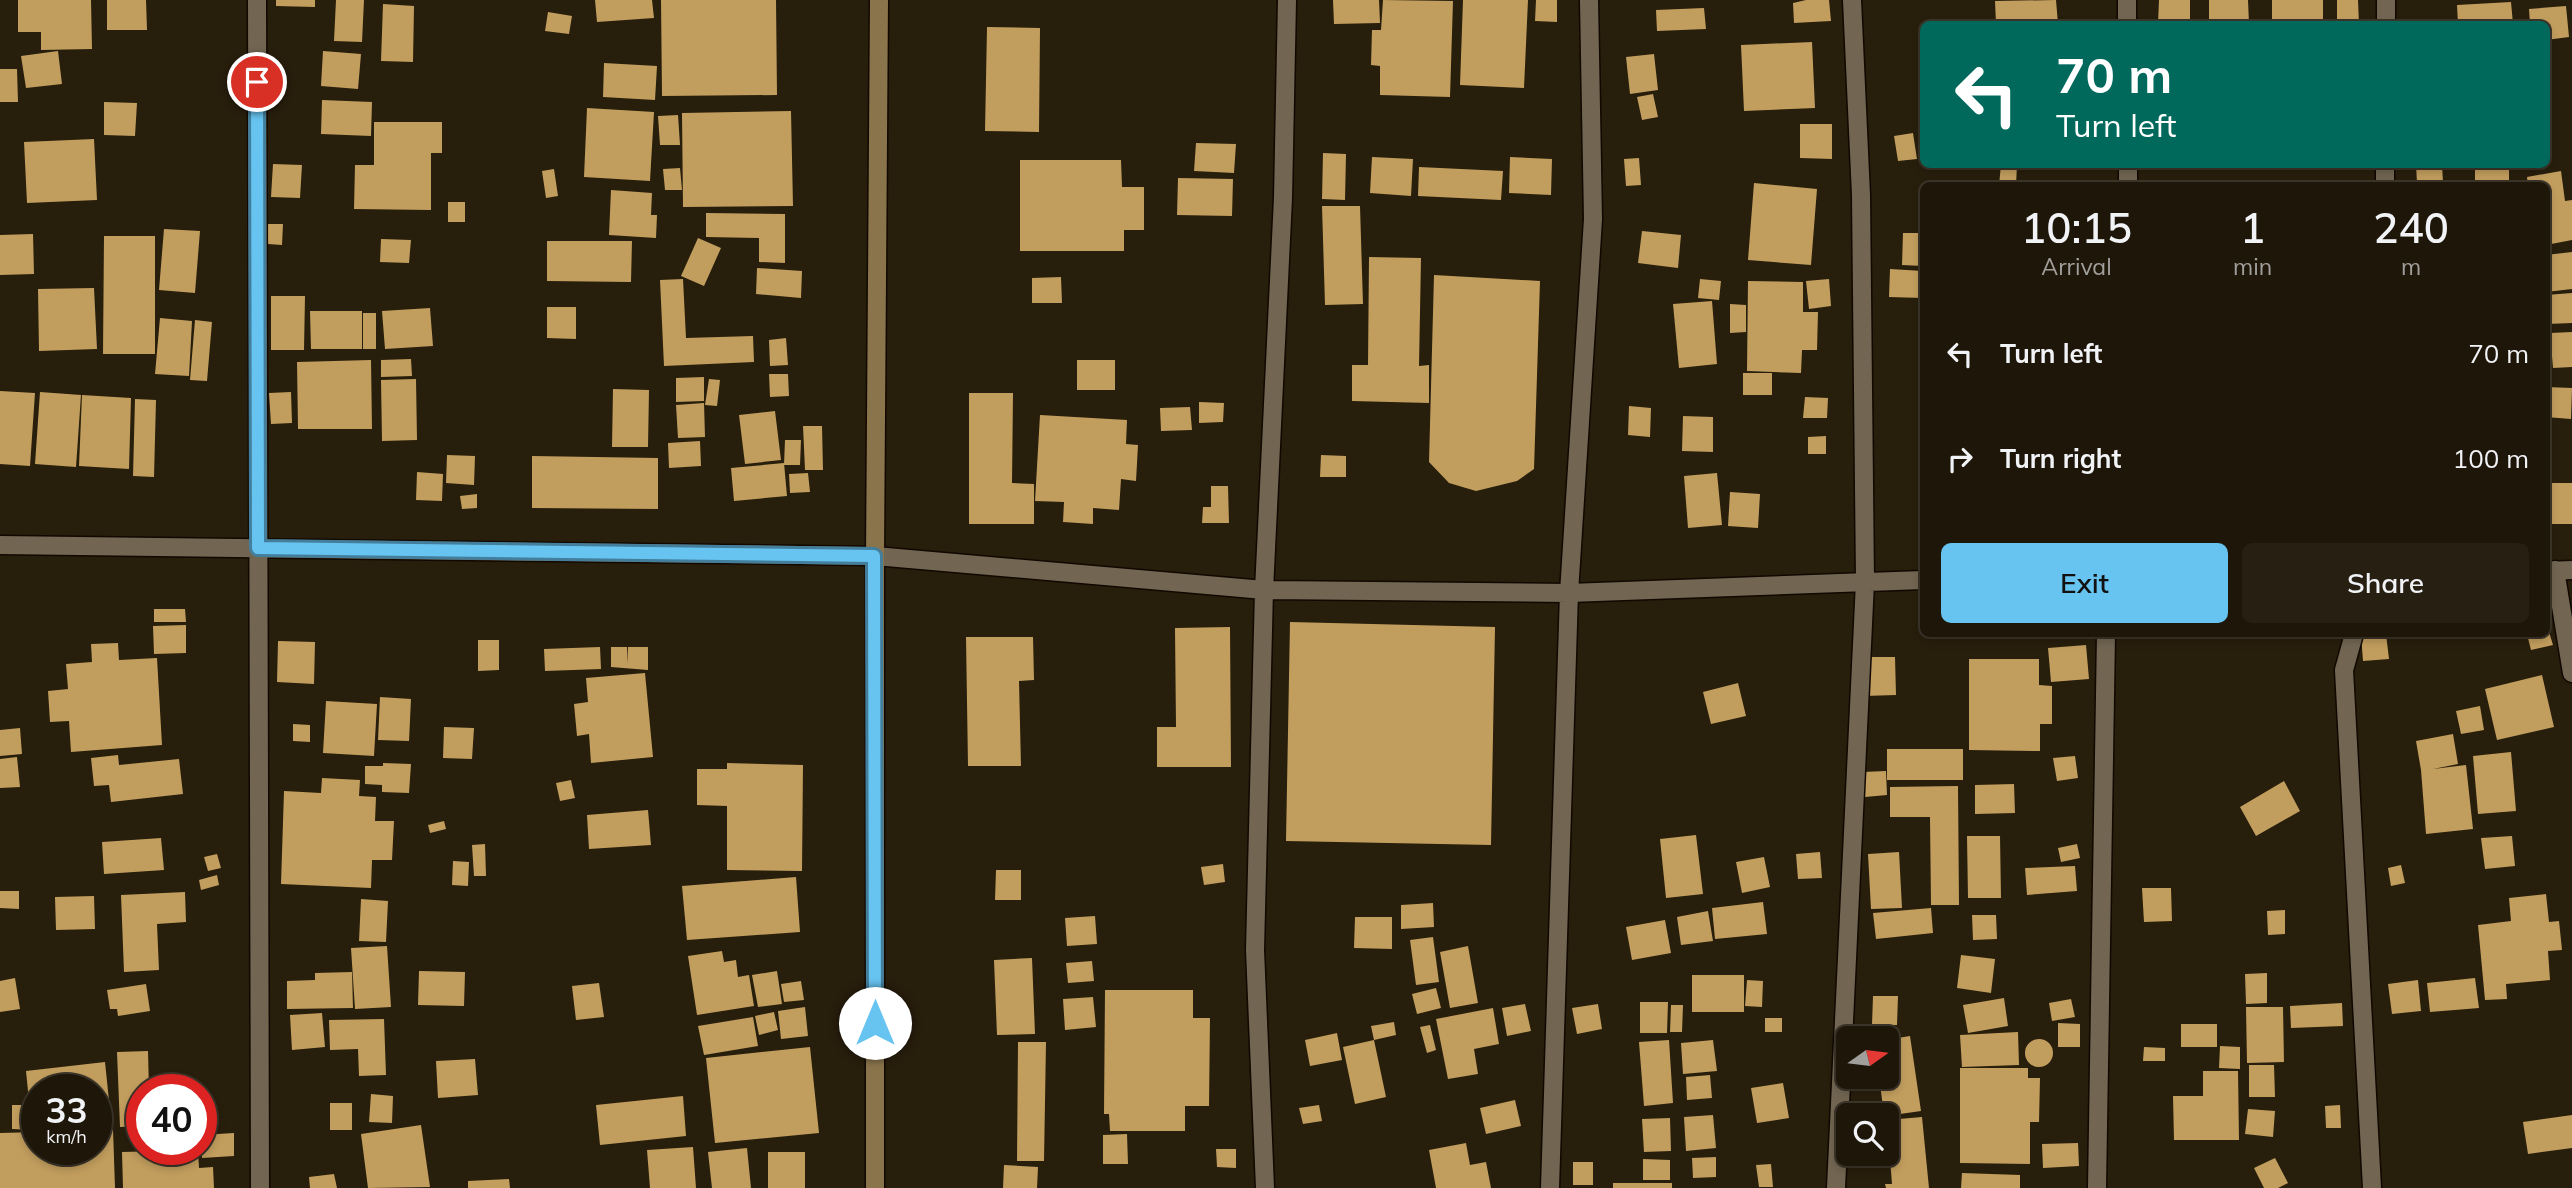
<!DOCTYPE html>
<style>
body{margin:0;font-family:Mulish,sans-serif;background:#261f12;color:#f1f3f6;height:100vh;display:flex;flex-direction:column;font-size:26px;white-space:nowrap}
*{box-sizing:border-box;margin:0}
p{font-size:23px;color:#a19f9c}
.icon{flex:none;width:38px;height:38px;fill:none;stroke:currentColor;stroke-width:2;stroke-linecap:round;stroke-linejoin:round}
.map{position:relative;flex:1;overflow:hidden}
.details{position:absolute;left:1920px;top:182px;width:630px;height:455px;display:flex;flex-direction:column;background:#1e1609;border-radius:10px;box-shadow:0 4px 10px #0003,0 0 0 2px #3c352a}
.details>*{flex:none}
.hud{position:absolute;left:1920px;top:21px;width:630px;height:147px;border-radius:10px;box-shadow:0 4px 10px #0003,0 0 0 2px #3c352a;background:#00695c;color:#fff;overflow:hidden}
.needle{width:46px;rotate:76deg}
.controls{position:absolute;left:1836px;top:1026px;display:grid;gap:14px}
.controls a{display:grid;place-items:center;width:63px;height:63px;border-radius:10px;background:#1e1609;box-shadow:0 4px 10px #0003,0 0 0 2px #3c352a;font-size:35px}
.speed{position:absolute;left:21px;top:1074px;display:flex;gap:14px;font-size:35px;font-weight:700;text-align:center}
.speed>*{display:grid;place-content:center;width:91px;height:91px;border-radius:50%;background:#1e1609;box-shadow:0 4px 10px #0003,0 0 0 2px #3c352a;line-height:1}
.speed small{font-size:18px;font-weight:400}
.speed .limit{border:10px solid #d22;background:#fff;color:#111}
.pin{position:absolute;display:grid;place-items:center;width:60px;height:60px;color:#fff;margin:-30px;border:4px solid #fff;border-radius:50%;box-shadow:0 2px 7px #0007}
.me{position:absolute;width:77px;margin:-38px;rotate:0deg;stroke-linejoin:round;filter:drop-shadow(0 0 5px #0008)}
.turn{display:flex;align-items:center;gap:24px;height:147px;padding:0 21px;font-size:32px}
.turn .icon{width:91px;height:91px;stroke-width:2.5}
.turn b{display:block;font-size:49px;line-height:60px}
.eta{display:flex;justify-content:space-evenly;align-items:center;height:119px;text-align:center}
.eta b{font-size:42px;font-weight:600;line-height:49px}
.action{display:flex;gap:14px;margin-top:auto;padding:14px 21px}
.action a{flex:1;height:80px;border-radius:10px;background:#67c4f0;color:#111;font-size:28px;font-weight:600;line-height:80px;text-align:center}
.action a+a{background:#261f12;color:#f1f3f6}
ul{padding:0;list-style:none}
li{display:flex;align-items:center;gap:21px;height:105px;padding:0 21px}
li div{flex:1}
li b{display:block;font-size:26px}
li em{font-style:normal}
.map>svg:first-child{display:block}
.building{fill:#c29e5e}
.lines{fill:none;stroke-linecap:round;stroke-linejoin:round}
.street-casing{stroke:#110800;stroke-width:21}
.secondary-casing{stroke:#110800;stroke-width:21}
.street{stroke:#726652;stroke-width:18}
.secondary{stroke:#8a744b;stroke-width:18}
.route-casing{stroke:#437f9c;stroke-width:18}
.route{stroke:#67c4f0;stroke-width:12}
</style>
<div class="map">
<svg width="2572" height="1188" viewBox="0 0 2572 1188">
<rect width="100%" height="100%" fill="#281e0c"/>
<path class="building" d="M18,0H91L92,49L41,50V32H18Z
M107,0H146L147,30H107Z
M276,0H315V7L276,6Z
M336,0H364L362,42L334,41Z
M595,0H652L654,18L597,22Z
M661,0H776L777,95L662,96Z
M1333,0H1379L1380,23L1334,24Z
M1383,0L1453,1L1450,97L1380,95V66L1371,65L1372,30H1381Z
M1463,0H1528L1524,88L1460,85Z
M1536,0H1557V22L1535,21Z
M1806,0H1829L1831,21L1794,23L1793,3Z
M2056,0L2058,24H1996L1995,1Z
M2159,0H2190V24H2158Z
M2209,0H2248L2249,24H2209Z
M2272,0H2323V24H2272Z
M2337,0H2358L2359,24H2337Z
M2511,2L2513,24H2458L2457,5Z
M383,4L414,6L413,62L381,61Z
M2566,6L2569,37L2546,40V24H2530L2529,9Z
M1704,8L1706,29L1657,31L1656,10Z
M548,12L572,16L569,34L545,31Z
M987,27L1040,28L1039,132L985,131Z
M1812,42L1815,108L1744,111L1741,45Z
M58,51L62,84L26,88L21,56Z
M323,51L361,54L358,89L321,86Z
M1654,54L1658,90L1630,94L1626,57Z
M604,63L657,66L655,100L603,97Z
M0,69H17L18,102H0Z
M1653,94L1658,117L1642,120L1637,97Z
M322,100L372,102L371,136L321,134Z
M104,102L137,103L135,136L104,135Z
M587,108L654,112L650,181L584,177Z
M791,111L793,206L683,207L682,113Z
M678,115L680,145H660L658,116Z
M374,122H442V153H431V210L354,209L355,165H374Z
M1800,124H1832V159L1800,158Z
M1913,133L1917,159L1898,161L1894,136Z
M94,139L97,200L27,203L24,142Z
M1196,143L1236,144L1234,173L1194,171Z
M1323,153L1346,154L1345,200L1322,199Z
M1372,157L1413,159L1411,196L1370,193Z
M1510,157L1552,159L1551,195L1509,193Z
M1639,158L1641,185L1626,186L1624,159Z
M1020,160H1121L1122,187H1144V230H1124V251H1020Z
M273,164L302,165L300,198L271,197Z
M2001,164H2017L2016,186H1999Z
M2416,164H2442L2443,183H2417Z
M2475,164H2509V186H2475Z
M1419,167L1503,171L1501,200L1418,196Z
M680,168L682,190H665L663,169Z
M554,169L558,196L546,198L542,171Z
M2561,171L2565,201L2572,200V240L2546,245V186H2528L2527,177Z
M1178,178L1233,179L1232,216L1177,215Z
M1754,183L1817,189L1811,265L1748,260Z
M611,190L652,193L651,215H657L656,238L609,235Z
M448,202H465V222H448Z
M1322,206H1360L1363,304L1325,305Z
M706,213L785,214V263L759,262V238L706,237Z
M268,224H283L282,245L268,244Z
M164,229L200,231L195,293L159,290Z
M1642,231L1681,235L1678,268L1638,263Z
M1903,233H1923V266L1902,265Z
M33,234L34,274L0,275V235Z
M104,236H155V354H103Z
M698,238L721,248L704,286L681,276Z
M381,239L411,240L409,263L380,262Z
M547,241H632L631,282L547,281Z
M2572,252V289L2546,292V255Z
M1369,257L1421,258L1419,366L1429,365V403L1352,401V365H1368Z
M757,268L802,271L801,298L756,294Z
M1890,269L1923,271V298L1889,297Z
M1434,275L1540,281L1534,469L1517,481L1476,491L1449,483L1429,462Z
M1061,277L1062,303H1032V278Z
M683,279L686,338L753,336L754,362L664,366L660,280Z
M1700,279L1721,281L1719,300L1698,298Z
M1829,279L1831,306L1809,309L1806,281Z
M1748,281L1803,282V312H1818L1817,350H1802L1801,373L1747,371Z
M94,288L97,349L39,351L38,289Z
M2572,293V323L2547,324L2546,295Z
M271,296H305L304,350H271Z
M1712,301L1717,364L1679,368L1673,304Z
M1730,304L1746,305V332L1730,333Z
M547,307H576V339L547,338Z
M430,308L433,346L385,349L382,311Z
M310,311H362V349H311Z
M363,313H376V349H363Z
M160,318L192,321L189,376L155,374Z
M195,320L212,322L207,381L190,380Z
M2572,332V367L2553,368L2550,333Z
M786,338L788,365L770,366L769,340Z
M411,359L412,376L381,377V360Z
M371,360L372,429H298L297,362Z
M1077,360H1115V390H1077Z
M1743,373H1772V395H1743Z
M769,374H788L789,396L770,397Z
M704,377V401L676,402V378Z
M416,379L417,440L382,441L381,380Z
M709,379L720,380L717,406L705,405Z
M2546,387L2572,388L2571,419L2546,417Z
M613,389L649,390L648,447H612Z
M0,391L35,393L30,466L0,464Z
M40,392L81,395L76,467L35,464Z
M291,392L292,423L271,424L269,393Z
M969,393H1013L1012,483L1034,484V524H969Z
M82,395L131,398L129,469L79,466Z
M1805,397L1828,398L1827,418H1803Z
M135,399L156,400L154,477L133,476Z
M1199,402L1224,403L1223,422L1199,423Z
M704,403L705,437L678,438L676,405Z
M1629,406L1651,408L1650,437L1628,435Z
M1190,407L1192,430L1161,431L1160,408Z
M775,411L781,460L745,464L739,415Z
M1040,415L1127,420L1126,444L1138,445L1136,481L1121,479L1119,510L1093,508V524L1063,522L1064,502L1035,501Z
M1683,416L1713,417V452L1682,451Z
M803,426H822L823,470H805Z
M1826,436V454H1808V437Z
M785,440H801L800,465H784Z
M700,441L701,466L669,468L668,443Z
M447,455L475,456L474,485L446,483Z
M1321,455L1346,456V477H1320Z
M532,456L658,458V509L532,508Z
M784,463L787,496L734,501L731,468Z
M417,472L443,474L442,501L416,500Z
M808,473L810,492L790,493L789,474Z
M1717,473L1722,525L1688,528L1684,476Z
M2546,483H2572V524H2548Z
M1211,486H1228L1229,523H1202L1203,507H1211Z
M1730,492L1760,494L1758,528L1728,526Z
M477,494V508L462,509L460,496Z
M154,609H185L186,622H154Z
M1290,622L1495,627L1491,845L1286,841Z
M2546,622L2553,645L2531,650L2527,634H2546Z
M186,625V653L154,654L153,626Z
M1230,627L1231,767H1157V727H1176L1175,628Z
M2361,634H2386L2389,659L2363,661Z
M966,637H1033L1034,680L1019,681L1021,766H968Z
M478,640H499V670L478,671Z
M278,641L315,642L314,684L277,682Z
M118,643L119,660L157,658L162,745L71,752L69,721L50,722L48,691L68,689L66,664L92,662L91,644Z
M2086,645L2089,679L2051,682L2048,648Z
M600,647L601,669L545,671L544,649Z
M611,647H627V664L628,647H648V670L611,667Z
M1862,657H1895L1896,695L1864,696Z
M1969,659H2039V685L2052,686V724H2040V751L1969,750Z
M645,673L653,757L591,763L589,734L577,736L574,704L588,702L586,678Z
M2542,675L2554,727L2497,740L2485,689Z
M1738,683L1746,716L1711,724L1703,692Z
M380,697L411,699L409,741L378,740Z
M326,701L377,704L374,756L323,753Z
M2480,706L2484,730L2461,734L2456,711Z
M293,724L310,725V742L293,741Z
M444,727L474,728L472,759L443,758Z
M20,728L22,754L0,756V730Z
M2453,734L2458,764L2433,769L2466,765L2473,829L2426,834L2421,770L2416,741Z
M1887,749H1963V780H1887Z
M2511,752L2516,811L2478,814L2473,756Z
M118,755L119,765L179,759L183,794L111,802L109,785L94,786L91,758Z
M2075,756L2078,778L2057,781L2053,758Z
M17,757L20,787L0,788V759Z
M383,763L411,764L409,793L382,792V785L365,784V766H383Z
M727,763L803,765L802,871L727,870V806L697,805V769H727Z
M1886,771L1887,795L1865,797L1863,772Z
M322,778L360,780L359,796L376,797L375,821H394L392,860H372L371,888L281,884L284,791L321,793Z
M571,780L575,798L560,801L556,783Z
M2284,781L2300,811L2256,836L2240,807Z
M2014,784L2015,813L1975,814V785Z
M1958,786L1959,905H1931L1930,817H1890V787Z
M648,810L651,845L589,849L587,815Z
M444,821L446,829L430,833L428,825Z
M1696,835L1703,894L1666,898L1660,839Z
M1967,836H2000L2001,898H1968Z
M2512,836L2515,866L2485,869L2481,838Z
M161,838L164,870L104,874L102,842Z
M485,844L486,876H474L472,845Z
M2077,844L2080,858L2061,862L2058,848Z
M1820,852L1822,878L1798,879L1796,854Z
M1899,852L1902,908L1871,909L1868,854Z
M217,854L221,868L208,871L204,857Z
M1764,857L1770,887L1742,893L1736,862Z
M453,861L469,862L468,886L452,885Z
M1223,864L1225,882L1204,885L1201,867Z
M2401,865L2405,883L2391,886L2388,868Z
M2075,866L2077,891L2027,895L2025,868Z
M996,870H1021V900H995Z
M217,875L219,885L201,890L199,880Z
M796,877L800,932L687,940L682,886Z
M2142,888H2171L2172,921L2144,922Z
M0,891H19V909L0,908Z
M185,892L186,922L157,924L159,970L124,972L121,895Z
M2546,894L2549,922L2559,921L2562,950L2548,951L2550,980L2506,984L2507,999L2485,1000L2478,925L2511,921L2509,898Z
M94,896L95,929L56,930L55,897Z
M361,899L388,901L386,942L359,941Z
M1763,902L1767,934L1715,939L1712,908Z
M1433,903L1434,927L1401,929V905Z
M1931,908L1933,933L1876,939L1873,913Z
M2285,910V934L2268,935L2267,911Z
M1708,911L1713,941L1681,945L1677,917Z
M1972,915H1996L1997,939L1973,940Z
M1095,916L1097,944L1067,946L1065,918Z
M1355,917H1392V949L1354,948Z
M1665,920L1671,953L1632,960L1626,927Z
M1433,937L1439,982L1416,985L1410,940Z
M387,946L391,1007L355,1009L351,948Z
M1468,946L1478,1003L1450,1008L1440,952Z
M722,951L724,962L736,960L738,977L749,975L754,1006L697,1015L688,956Z
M1961,955L1995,959L1991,993L1957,988Z
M1032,958L1035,1034L997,1035L994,960Z
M1092,961L1094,981L1068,983L1066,963Z
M419,971L465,972L464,1006L418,1005Z
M777,971L782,1004L758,1007L752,975Z
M352,972L353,1008L287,1009V981L315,980V973Z
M2267,973V1003L2246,1004L2245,974Z
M1692,975H1744V1012H1692Z
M15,978L20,1009L0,1012V981Z
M2475,978L2479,1008L2430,1012L2427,983Z
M1747,980L1763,981L1762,1007L1745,1006Z
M2418,980L2421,1011L2392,1014L2388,984Z
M801,981L804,1000L784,1002L781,984Z
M599,983L604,1017L576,1020L572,986Z
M146,984L150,1011L118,1016L117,1009H110L107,990Z
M1436,988L1441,1008L1417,1014L1412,994Z
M1105,990H1193V1018H1210L1209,1106H1185V1131H1110L1109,1114H1104Z
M1873,996H1898L1897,1025H1872Z
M1093,997L1096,1027L1065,1030L1063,999Z
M2004,998L2008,1026L1968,1033L1963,1005Z
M2071,999L2075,1017L2052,1021L2049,1003Z
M1640,1002H1668L1667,1033H1640Z
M2342,1003L2343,1026L2291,1028L2290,1006Z
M1525,1004L1531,1031L1507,1036L1502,1008Z
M1598,1004L1602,1029L1577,1034L1572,1008Z
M1671,1005H1683L1682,1032H1670Z
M805,1007L808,1036L781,1039L778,1011Z
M2246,1007H2283L2284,1062L2247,1063Z
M1493,1008L1499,1044L1474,1049L1478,1074L1448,1079L1436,1019Z
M774,1012L778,1030L759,1035L755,1016Z
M322,1013L325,1047L292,1050L290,1015Z
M753,1017L758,1046L704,1055L698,1026Z
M1765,1018H1782V1032H1765Z
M384,1019L386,1075L359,1076L358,1049L330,1050L329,1020Z
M1394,1022L1396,1035L1374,1040L1371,1026Z
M2058,1023L2080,1024V1047H2058Z
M2181,1024H2217V1047H2181Z
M1430,1025L1436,1050L1427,1053L1420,1027Z
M2018,1032L2019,1065L1962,1067L1960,1035Z
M1337,1033L1342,1060L1310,1066L1305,1040Z
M1910,1036L1921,1111L1886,1116L1884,1115L1879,1076H1886V1040Z
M2025 1053a14 14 0 1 1 28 0a14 14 0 1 1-28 0Z
M1374,1040L1386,1097L1355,1104L1343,1047Z
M1669,1040L1673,1103L1644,1106L1639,1042Z
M1713,1040L1717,1071L1683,1074L1681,1043Z
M1018,1042H1046L1044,1161H1017Z
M2220,1046L2240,1047V1069L2219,1068Z
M810,1047L819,1133L715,1143L706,1058Z
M2144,1047L2165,1048V1061H2143Z
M148,1051L149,1090H142V1126L120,1127L117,1052Z
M475,1059L478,1095L438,1098L436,1061Z
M105,1062L111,1120L96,1121V1090H37V1100L29,1101L26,1071Z
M2249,1065H2274L2275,1097H2249Z
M1960,1068H2028V1078H2040L2039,1122H2030V1164L1960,1163Z
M2203,1071H2238L2239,1140H2174L2173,1096H2203Z
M1710,1075L1712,1098L1687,1100L1686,1077Z
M1783,1083L1789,1118L1757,1123L1751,1088Z
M371,1094L393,1096L392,1123L369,1122Z
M683,1096L686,1136L600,1145L596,1105Z
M1515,1100L1521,1126L1486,1134L1480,1108Z
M330,1103H352V1130H330Z
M12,1105H33V1130L12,1129Z
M1319,1105L1322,1121L1303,1124L1299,1108Z
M2340,1105L2341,1128H2326L2325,1106Z
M2248,1109L2275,1111L2273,1137L2245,1134Z
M1713,1115L1716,1148L1686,1151L1684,1117Z
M2572,1115V1148L2528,1154L2523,1122Z
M1922,1117L1929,1188H1886L1885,1184H1892L1887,1120Z
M1670,1118L1671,1151L1644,1152L1642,1119Z
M421,1125L430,1187L368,1188L361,1134Z
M96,1129H113L115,1188H0V1133L37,1132V1150H96Z
M234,1133V1156L202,1158L201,1135Z
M1127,1134L1128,1164H1103V1135Z
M1466,1143L1470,1165L1486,1162L1491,1188H1436L1429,1150Z
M2078,1143L2079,1166L2043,1168L2042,1144Z
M693,1147L696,1188H650L647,1150Z
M747,1148L751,1188H712L708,1152Z
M1216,1149H1236V1168L1217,1167Z
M198,1150L199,1168L213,1167L214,1188H123L122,1152Z
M768,1152H805V1188H768Z
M1716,1157V1177L1693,1178L1692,1158Z
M2275,1158L2288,1183L2278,1188H2264L2254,1168Z
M1643,1159L1670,1160V1180H1643Z
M1573,1162H1593V1185H1573Z
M1771,1164L1773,1187H1759L1756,1165Z
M1004,1165L1038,1167L1037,1188H1003Z
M1962,1173L2020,1175V1188H1961Z
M334,1174L337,1188H310L309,1177Z
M509,1179L510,1188H468V1181Z
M1613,1183H1672V1188H1613Z"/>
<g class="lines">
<defs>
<path id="street" d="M257,0L260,1188
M2127,0V24
M2386,24V0
M2128,164V186
M2385,186V164
M0,545L875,556L1264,590L1569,593L1923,580
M2555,570L2572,673
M2546,571L2572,570
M2354,634L2344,670L2372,1188
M1265,1188L1255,950L1264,590L1283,198L1287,0
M1550,1188L1569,593L1593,219L1589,0
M1836,1188L1865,582L1861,195L1852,0
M2097,1188L2106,634"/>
<path id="secondary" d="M875,1188V556L879,0"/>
</defs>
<use href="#street" class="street-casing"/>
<use href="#secondary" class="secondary-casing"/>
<use href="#street" class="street"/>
<use href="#secondary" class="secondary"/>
</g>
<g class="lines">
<defs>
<path id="route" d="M257,82L258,548L874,556L875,1023"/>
</defs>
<use href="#route" class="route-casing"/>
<use href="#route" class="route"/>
</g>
</svg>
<div class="controls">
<a><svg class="needle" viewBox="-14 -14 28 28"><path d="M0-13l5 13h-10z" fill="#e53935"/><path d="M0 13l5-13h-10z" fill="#a19f9c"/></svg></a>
<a><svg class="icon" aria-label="search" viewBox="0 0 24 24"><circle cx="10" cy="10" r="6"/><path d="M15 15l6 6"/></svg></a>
</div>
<div class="speed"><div>33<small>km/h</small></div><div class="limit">40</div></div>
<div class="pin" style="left:257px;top:82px;background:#d93025"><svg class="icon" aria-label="arrive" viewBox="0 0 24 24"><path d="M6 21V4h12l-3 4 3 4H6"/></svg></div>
<svg class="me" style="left:875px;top:1023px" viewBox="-20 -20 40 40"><circle r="19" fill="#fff"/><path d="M0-13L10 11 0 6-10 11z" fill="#67c4f0"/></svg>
<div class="hud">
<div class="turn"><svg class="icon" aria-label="left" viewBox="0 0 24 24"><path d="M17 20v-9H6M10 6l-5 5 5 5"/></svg><div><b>70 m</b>Turn left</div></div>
</div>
<section class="details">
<div class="eta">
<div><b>10:15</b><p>Arrival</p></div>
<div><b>1</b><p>min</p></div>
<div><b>240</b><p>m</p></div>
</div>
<ul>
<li><svg class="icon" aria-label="left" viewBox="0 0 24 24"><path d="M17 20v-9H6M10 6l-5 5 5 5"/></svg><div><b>Turn left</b></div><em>70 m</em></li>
<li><svg class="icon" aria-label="right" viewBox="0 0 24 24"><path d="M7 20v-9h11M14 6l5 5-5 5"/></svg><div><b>Turn right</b></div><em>100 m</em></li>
</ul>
<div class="action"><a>Exit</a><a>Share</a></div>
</section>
</div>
